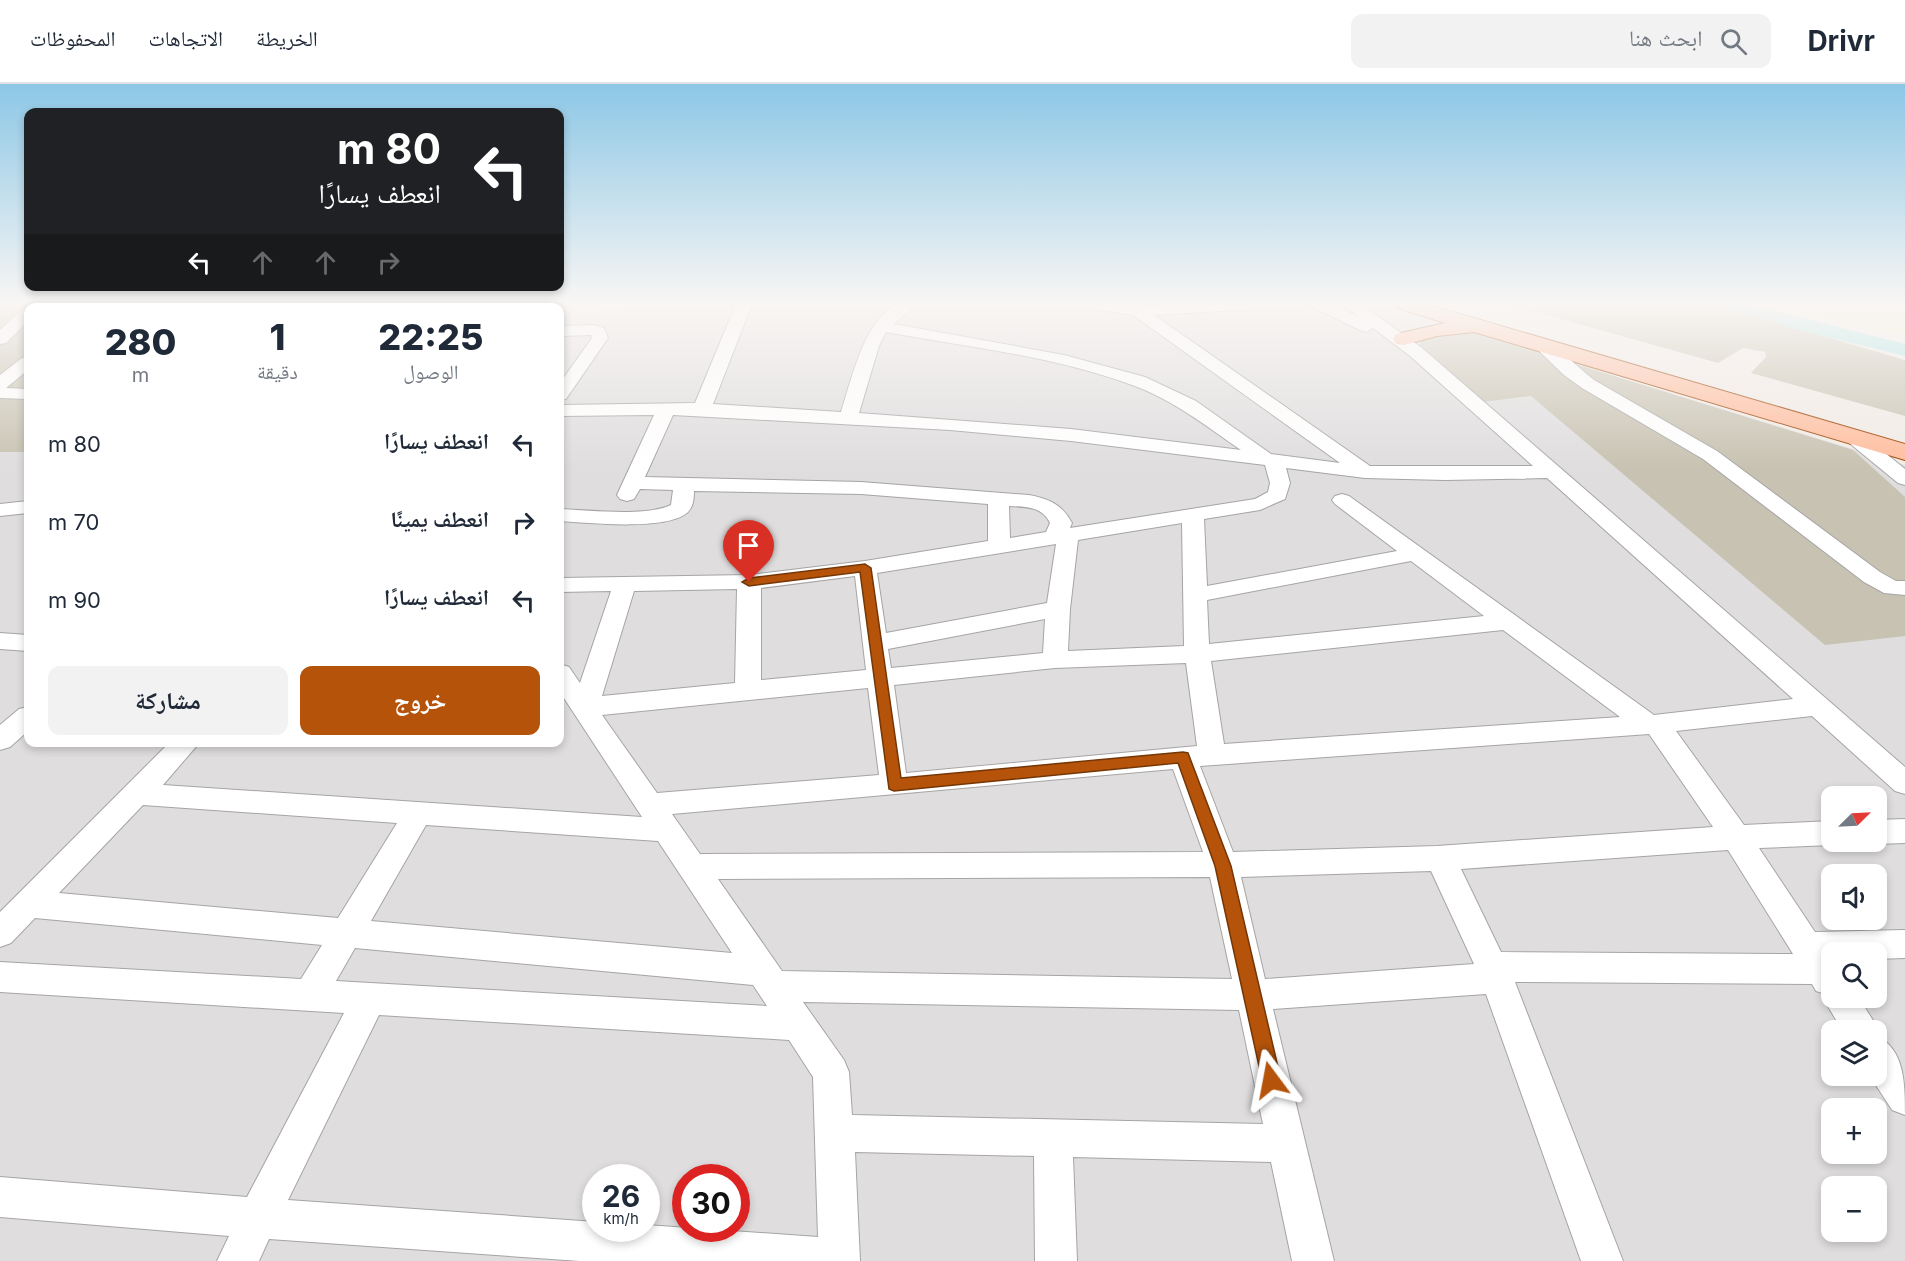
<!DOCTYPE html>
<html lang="ar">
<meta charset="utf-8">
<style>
body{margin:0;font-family:Inter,"Noto Naskh Arabic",sans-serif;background:#f2f2f3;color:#1f2937;direction:rtl;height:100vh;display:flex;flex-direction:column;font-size:22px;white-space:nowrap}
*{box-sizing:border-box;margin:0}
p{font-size:20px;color:#747a83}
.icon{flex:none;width:33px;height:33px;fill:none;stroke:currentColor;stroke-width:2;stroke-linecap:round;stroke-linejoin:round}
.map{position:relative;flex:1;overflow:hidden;direction:ltr}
.side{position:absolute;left:24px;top:219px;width:540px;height:444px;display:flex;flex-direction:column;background:#fff;border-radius:12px;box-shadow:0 3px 9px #0003;direction:rtl}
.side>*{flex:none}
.banner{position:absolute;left:24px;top:24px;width:540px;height:183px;border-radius:12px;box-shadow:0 3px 9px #0003;direction:rtl;background:#202124;color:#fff;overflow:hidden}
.needle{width:39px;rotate:66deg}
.fabs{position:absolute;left:1821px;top:702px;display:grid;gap:12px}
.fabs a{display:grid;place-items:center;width:66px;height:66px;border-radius:12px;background:#fff;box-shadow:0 3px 9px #0003;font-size:30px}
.speed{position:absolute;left:582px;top:1080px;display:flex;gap:12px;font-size:30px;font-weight:700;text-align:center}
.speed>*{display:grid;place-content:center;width:78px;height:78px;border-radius:50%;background:#fff;box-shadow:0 3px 9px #0003;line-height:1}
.speed small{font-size:15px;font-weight:400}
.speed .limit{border:9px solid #d22;background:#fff;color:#111}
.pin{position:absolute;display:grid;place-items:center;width:51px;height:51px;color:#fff;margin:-62px -26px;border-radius:50% 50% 50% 0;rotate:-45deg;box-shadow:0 0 6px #0007}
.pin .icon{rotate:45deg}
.me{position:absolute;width:66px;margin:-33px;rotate:347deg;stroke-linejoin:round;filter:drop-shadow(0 0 4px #0008)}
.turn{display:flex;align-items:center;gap:21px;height:126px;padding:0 24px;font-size:27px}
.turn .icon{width:78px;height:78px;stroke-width:2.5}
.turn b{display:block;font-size:42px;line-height:51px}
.lanes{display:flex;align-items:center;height:57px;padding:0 24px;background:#0003;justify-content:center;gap:30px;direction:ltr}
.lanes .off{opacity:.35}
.eta{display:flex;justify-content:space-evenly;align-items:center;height:102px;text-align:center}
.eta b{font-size:36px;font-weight:800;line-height:42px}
.primary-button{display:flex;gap:12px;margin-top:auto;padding:12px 24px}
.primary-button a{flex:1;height:69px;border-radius:12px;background:#b45309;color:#fff;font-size:24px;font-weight:800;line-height:69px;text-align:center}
.primary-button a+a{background:#f2f2f3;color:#1f2937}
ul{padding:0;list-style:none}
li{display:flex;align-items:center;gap:18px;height:78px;padding:0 24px}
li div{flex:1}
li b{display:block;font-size:22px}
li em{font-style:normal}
header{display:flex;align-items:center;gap:36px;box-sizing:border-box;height:84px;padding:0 30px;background:#fff;border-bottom:2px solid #e0e1e3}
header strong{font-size:28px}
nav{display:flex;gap:33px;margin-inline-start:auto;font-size:21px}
.search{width:420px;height:54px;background:#f2f2f3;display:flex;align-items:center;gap:15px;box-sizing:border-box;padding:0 21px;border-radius:12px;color:#747a83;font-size:22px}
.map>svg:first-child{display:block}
.residential{fill:#dfddde;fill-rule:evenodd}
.construction{fill:#c7c2b1}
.farmland{fill:#f2ecd0}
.water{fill:#a3e3e2}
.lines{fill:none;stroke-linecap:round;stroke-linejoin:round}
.street-casing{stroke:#a5a5a5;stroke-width:2}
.primary-casing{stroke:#9d4200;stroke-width:2}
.street{fill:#fff;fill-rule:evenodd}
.primary{fill:#ffbd9e;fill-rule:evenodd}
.route{fill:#b45309;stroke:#753606;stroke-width:1.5}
</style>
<header>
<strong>Drivr</strong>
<div class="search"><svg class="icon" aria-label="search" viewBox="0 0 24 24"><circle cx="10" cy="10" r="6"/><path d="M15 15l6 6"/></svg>ابحث هنا</div>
<nav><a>الخريطة</a><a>الاتجاهات</a><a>المحفوظات</a></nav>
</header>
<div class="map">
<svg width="1905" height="1177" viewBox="0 0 1905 1177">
<rect width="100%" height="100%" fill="#f2ebe6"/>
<path class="residential" d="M0,220H1378L1905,381V1177H0ZM28,224H560V658H28ZM1832,712H1876V758H1832ZM1832,790H1876V836H1832ZM1832,868H1876V914H1832ZM1832,946H1876V992H1832ZM1832,1024H1876V1070H1832ZM596,1094H646V1144H596ZM686,1094H736V1144H686ZM1832,1102H1876V1148H1832Z"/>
<path class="construction" d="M0,220H334L335,223L28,224V368H0Z
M1507,220H1684L1746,229L1905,276V332L1751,289L1766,273L1765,268L1743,264L1718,279Z
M1456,243L1853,366L1905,413V552L1825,561L1531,312L1482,318L1418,263L1423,254Z"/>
<path class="farmland" d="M471,220H679L680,225L560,227V224H472Z
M1768,220H1905V250L1874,246Z"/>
<path class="water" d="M1684,220H1747L1905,260V272L1795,245L1746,229Z"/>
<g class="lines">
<defs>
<path id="street" d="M95,220H112L109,224H92Z
M307,220H325L322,224H304Z
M736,220H752L713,320L841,328C852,295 864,234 899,220C904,219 913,220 918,220L894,240L1064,271L1145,293L1196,317L1271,370L1340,379L1133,231L1096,225L1088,220H1139L1141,222L1262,220L1254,225L1154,231L1370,382H1533L1410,272L1373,244L1366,248L1360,246L1312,223L1310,220H1331L1359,233L1343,220H1361L1422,264L1905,683V710L1895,707L1812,632L1676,647L1744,741L1832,737V758H1842L1832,761L1759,764L1815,848L1905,846V874L1876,875V868H1832V914H1859L1879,946L1877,952C1905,966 1905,1000 1905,1031L1892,1026L1870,992H1876V946H1842L1823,914L1825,910L1816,907L1812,900L1515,898L1623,1177H1581L1486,910L1273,925L1334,1177H1292L1271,1078L1073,1073L1077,1177H1035L1034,1072L855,1068L860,1177H580L269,1155L259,1177H217L229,1152L0,1133V1093L247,1113L344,929L0,908V878L301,895L322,861L35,834L11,859L0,863V828L170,658H200L163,701L642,733L560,608V580L569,583L580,599L611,507L560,508V494L749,491L865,477L988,457V420L861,410L694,407C694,416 693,426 684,431C660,446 588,439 560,437V425C588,426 647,433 671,421L673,406L640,405L634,415L627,417L620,415L617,411L654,331L560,332V321L695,319ZM886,248C968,263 1054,272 1132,301C1172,315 1206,342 1241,366L1071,345L859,329L879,262ZM673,331L950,346L1071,357L1265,381L1270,399L1268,408L1255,415L1070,444L1072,439C1062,420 1049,415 1029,411L861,398L645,393ZM1286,384L1365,394L1445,396L1547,394L1793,615L1654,631L1349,412L1342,410L1335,412L1332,416L1335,420L1397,467L1207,502L1204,435L1260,426L1285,415L1290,399ZM1009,422C1025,423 1042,422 1050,439L1046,448L1010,454ZM1182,439L1184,562L1068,567L1070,525L1078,456ZM1056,460L1047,519L886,549L877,489ZM1411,477L1484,532L1209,560L1207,516ZM855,492L866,586L761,596V504ZM737,505L735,599L602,612L634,507ZM1045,535L1043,569L891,584L888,565ZM1503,546L1620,633L1224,660L1211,577ZM1186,579L1197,662L906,689L894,601L1055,584ZM868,604L879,691L657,709L602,631ZM1649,650L1713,743L1437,762L1233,768L1200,682ZM1173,685L1203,768L700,770L672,730ZM143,721L397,739L338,834L59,809ZM426,741L658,757L732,869L371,837ZM1728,766L1793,870L1501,868L1461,785ZM1431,787L1474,880L1265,895L1241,793ZM1210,793L1232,895L782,887L718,795ZM355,864L753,901L767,922L336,897ZM803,918L1239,926L1263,1040L852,1031L849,988L844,976ZM379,931L789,956L813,993L818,1153L646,1141V1144H596V1138L288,1116Z
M28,224V237L6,259L0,260V246L22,226Z
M594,241L604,244L608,254L566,315L560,316V299L592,254L591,251L560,252V242Z
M1544,257C1555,260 1582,287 1594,296L1717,367L1880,488L1896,497H1905V511L1884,509L1864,498L1703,375L1582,304L1564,291L1538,266L1536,262Z
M28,273V286L6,304L28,305V315L0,314V291L22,274Z
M1855,348L1862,350L1905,385V401L1898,399L1848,358L1845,354L1848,350Z
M28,417V429L0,432V420Z
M0,549L28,551V567L0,565Z
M28,623V647L10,663L0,666V641L19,625Z
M1905,735V759L1876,760L1869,758H1876V736Z"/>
<path id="primary" d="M1394,220H1426L1905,360V376L1474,248L1437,252L1404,261L1396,260L1393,255L1396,250L1445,239L1397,224Z"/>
</defs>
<use href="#street" class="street-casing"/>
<use href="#primary" class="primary-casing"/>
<use href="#street" class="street"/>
<use href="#primary" class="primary"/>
</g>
<linearGradient id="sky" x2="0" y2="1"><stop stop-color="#8cc7e6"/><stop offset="0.57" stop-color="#f9f6f4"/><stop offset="1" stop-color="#f9f6f4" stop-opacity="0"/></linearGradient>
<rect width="1905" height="385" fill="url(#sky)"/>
<path class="route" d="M865,480L871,484L901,694L1183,668L1188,669L1231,782L1281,996L1278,1002L1271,1005L1265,1002L1262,996L1215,782L1178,679L894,707L889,705L860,488L749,502L742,498L749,494Z"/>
</svg>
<div class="fabs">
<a><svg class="needle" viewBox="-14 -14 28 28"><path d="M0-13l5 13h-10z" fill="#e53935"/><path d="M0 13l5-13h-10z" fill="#747a83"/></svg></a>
<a><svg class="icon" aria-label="sound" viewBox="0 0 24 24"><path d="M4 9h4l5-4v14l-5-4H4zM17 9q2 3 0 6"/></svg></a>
<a><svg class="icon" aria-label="search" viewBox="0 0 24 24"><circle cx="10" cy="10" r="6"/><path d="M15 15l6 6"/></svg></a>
<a><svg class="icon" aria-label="layers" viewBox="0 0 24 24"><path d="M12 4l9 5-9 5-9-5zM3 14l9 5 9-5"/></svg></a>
<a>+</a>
<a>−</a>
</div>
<div class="speed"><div>26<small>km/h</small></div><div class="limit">30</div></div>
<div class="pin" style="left:749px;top:498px;background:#d93025"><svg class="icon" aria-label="arrive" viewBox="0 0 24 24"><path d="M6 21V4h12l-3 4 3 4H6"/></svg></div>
<svg class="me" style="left:1271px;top:996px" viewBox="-20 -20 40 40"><path d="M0-17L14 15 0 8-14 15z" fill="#b45309" stroke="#fff" stroke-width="4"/></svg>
<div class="banner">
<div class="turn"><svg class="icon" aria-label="left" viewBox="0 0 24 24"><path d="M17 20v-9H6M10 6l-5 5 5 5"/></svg><div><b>80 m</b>انعطف يسارًا</div></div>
<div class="lanes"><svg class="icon" aria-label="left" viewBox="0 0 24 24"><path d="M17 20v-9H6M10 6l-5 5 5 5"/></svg><svg class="icon off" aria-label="ahead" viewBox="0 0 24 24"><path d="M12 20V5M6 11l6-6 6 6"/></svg><svg class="icon off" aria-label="ahead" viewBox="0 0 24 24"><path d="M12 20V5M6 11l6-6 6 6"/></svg><svg class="icon off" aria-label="right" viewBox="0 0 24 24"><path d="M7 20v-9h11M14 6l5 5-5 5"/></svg></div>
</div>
<section class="side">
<div class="eta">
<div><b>22:25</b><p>الوصول</p></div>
<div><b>1</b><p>دقيقة</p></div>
<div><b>280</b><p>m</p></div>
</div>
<ul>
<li><svg class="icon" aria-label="left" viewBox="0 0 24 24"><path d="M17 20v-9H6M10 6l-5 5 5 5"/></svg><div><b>انعطف يسارًا</b></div><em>80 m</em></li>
<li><svg class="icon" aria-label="right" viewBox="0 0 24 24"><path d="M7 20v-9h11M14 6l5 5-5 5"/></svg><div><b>انعطف يمينًا</b></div><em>70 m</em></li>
<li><svg class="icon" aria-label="left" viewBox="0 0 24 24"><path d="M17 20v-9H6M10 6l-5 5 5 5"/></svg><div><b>انعطف يسارًا</b></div><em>90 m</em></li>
</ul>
<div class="primary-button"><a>خروج</a><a>مشاركة</a></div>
</section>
</div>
